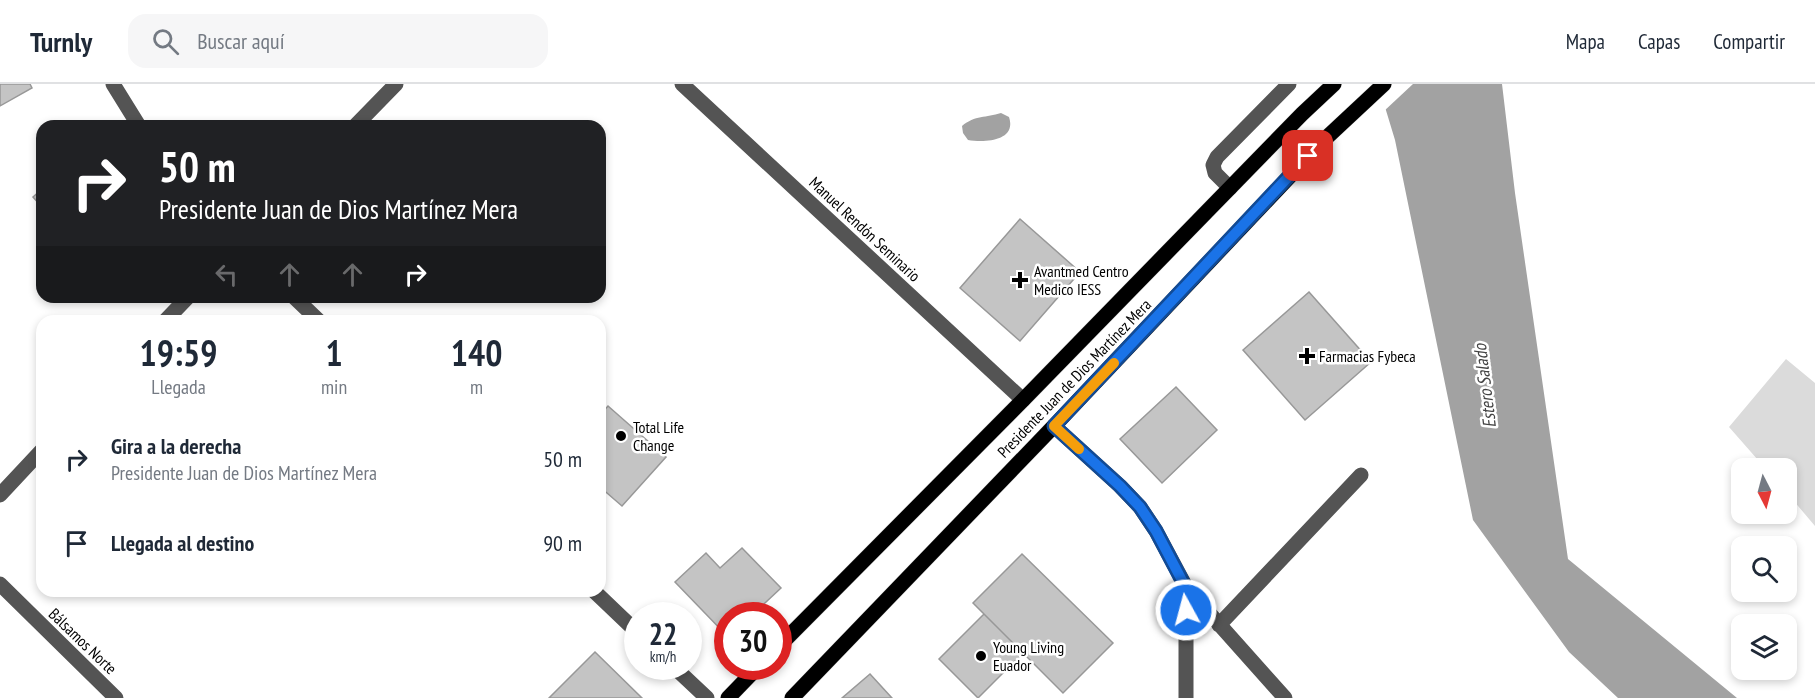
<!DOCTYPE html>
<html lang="es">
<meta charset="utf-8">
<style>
body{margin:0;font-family:"PT Sans Narrow",sans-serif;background:#f6f6f7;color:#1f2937;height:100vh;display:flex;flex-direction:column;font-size:22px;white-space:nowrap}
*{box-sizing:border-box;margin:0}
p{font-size:20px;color:#747a83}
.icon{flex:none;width:33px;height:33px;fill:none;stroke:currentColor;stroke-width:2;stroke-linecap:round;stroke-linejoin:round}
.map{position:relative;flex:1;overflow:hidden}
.drawer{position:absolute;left:36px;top:231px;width:570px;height:282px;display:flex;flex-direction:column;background:#fff;border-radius:18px;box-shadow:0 3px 9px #0003}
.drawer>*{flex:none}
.top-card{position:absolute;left:36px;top:36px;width:570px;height:183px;border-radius:18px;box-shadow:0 3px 9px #0003;background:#202124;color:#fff;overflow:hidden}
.needle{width:39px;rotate:174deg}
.tools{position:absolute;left:1731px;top:374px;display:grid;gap:12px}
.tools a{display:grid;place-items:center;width:66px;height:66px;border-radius:12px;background:#fff;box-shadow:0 3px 9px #0003;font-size:30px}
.speed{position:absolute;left:624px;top:518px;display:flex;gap:12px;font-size:30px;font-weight:700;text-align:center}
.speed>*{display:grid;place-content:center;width:78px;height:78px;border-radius:50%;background:#fff;box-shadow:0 3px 9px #0003;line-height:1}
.speed small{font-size:15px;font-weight:400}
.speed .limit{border:9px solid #d22;background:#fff;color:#111}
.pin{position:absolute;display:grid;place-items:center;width:51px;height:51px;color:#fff;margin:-26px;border-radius:12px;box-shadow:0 3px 9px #0006}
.me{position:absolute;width:66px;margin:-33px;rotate:353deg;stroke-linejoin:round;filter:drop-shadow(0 0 4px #0008)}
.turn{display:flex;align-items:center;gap:21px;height:126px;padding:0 24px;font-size:27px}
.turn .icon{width:78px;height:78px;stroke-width:2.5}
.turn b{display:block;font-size:42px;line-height:51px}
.lanes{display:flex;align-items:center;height:57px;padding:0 24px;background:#0003;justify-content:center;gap:30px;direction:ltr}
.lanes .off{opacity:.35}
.eta{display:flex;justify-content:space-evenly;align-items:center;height:102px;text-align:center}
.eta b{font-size:36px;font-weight:600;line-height:42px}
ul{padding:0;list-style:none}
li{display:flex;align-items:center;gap:18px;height:84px;padding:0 24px}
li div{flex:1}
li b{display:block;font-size:22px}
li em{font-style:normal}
header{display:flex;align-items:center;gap:36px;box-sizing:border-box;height:84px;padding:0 30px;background:#fff;border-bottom:2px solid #e0e1e3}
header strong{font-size:28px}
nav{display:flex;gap:33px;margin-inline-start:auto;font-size:21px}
.search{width:420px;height:54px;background:#f6f6f7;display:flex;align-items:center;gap:15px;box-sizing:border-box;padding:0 21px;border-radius:18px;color:#747a83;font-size:22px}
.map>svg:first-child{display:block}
.green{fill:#dbdbdb}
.water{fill:#a2a2a2}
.pier{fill:#fff}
.building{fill:#c4c4c4;stroke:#989898;stroke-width:1.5}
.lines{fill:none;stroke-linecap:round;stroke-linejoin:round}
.major-casing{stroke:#dbdbdb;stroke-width:16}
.minor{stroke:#545454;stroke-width:15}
.major{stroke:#000;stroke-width:15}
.route-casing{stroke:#114b97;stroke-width:15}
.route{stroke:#1a73e8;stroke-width:10}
.slow{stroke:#f59e0b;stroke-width:10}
.poi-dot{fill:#000;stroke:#fff;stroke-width:2}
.labels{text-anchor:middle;stroke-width:5;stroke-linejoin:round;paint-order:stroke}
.street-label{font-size:16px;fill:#000;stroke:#fff}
.poi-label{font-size:16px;fill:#000;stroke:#fff;text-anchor:start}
.water-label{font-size:18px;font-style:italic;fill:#434343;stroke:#fff}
</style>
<header>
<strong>Turnly</strong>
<div class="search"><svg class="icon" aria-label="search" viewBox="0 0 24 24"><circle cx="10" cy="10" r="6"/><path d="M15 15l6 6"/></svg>Buscar aquí</div>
<nav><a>Mapa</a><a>Capas</a><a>Compartir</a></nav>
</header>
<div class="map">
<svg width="1815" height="614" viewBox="0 0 1815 614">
<rect width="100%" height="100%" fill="#fff"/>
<path class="green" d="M1786,275L1815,299V442L1787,409L1786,384H1765L1729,343Z"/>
<path class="water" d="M1378,0H1502L1515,109L1568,475L1737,614H1618L1569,568L1473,436L1395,56Z
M1001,29L1009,33C1017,57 985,59 968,56L963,49L962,42C975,31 986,34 1001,29Z"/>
<path class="pier" d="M1375,0H1413L1383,28Z"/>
<path class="building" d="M0,0H30L32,4L0,22Z
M42,105V123L33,113Z
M1020,135L1080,188L1020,257L960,204Z
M1309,208L1371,278L1305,336L1243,266Z
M1176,303L1217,346L1162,399L1120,355Z
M608,322L666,373L622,422L600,403V331Z
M742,464L781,504L752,531H728V553L675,498L706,469L720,484Z
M1022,470L1113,559L1063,609L973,519Z
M984,530L1023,569L978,614L939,575Z
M595,568L642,614H549Z
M870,590L892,614H842Z"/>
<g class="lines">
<defs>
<path id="major" d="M778,563L1023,316L1302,30L1334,0
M728,614L759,582
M792,614L1054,342L1324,56L1384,0"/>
</defs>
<use href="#major" class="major-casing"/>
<path class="minor" d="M113,0L139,42
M682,0L1023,316
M355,42L396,0
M1230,104L1215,89L1213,81L1217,73L1289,0
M294,213L319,237
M165,237L188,213
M1054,342L1120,402L1140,423L1156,447L1186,503L1285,614
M0,411L42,366
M0,500L116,614
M594,507L638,549
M1219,541L1361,391
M673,582L707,614
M1186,614V503"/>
<use href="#major" class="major"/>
</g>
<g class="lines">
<defs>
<path id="route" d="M1186,526V504L1156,447L1140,423L1120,402L1054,342L1308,72"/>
</defs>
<use href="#route" class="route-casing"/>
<use href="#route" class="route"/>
<path class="slow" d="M1079,365L1054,342L1114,279"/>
</g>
<g class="poi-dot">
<path d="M1017 187h6v6h6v6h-6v6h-6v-6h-6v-6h6z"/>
<path d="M1304 263h6v6h6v6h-6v6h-6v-6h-6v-6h6z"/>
<circle cx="621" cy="352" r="6"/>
<circle cx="981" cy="572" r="6"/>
</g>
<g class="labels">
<g class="street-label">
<text transform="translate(865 145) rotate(43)" y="6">Manuel Rendón Seminario</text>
<text transform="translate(1074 294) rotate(-46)" y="6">Presidente Juan de Dios Martínez Mera</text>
<text transform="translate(83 557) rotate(44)" y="6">Bálsamos Norte</text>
</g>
<g class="poi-label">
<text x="1034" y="193">Avantmed Centro<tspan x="1034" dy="18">Medico IESS</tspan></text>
<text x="1319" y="278">Farmacias Fybeca</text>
<text x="633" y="349">Total Life<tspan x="633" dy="18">Change</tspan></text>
<text x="993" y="569">Young Living<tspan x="993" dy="18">Euador</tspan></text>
</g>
<g class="water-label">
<text transform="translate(1485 302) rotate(-97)" y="6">Estero Salado</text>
</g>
</g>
</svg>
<div class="tools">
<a><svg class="needle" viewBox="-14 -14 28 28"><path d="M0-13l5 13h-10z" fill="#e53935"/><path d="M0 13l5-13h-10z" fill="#747a83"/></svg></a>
<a><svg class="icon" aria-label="search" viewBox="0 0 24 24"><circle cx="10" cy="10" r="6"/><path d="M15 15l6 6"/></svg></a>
<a><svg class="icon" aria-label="layers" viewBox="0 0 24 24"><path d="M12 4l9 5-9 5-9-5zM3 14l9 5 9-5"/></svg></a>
</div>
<div class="speed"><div>22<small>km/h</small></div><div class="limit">30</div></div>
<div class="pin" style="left:1308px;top:72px;background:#d93025"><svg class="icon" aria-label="arrive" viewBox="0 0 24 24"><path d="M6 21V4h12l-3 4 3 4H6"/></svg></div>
<svg class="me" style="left:1186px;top:526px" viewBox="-20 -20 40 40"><circle r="17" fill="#1a73e8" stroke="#fff" stroke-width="3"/><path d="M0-11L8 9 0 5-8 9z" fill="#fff"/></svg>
<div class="top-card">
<div class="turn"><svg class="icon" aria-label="right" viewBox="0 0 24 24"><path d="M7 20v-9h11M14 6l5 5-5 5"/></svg><div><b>50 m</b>Presidente Juan de Dios Martínez Mera</div></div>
<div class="lanes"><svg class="icon off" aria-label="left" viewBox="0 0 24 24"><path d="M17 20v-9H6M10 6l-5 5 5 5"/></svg><svg class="icon off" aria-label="ahead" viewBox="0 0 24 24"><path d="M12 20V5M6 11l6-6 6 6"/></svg><svg class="icon off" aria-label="ahead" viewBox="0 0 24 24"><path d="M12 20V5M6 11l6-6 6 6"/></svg><svg class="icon" aria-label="right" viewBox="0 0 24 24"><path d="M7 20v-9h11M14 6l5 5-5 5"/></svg></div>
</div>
<section class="drawer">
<div class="eta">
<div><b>19:59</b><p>Llegada</p></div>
<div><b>1</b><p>min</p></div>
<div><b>140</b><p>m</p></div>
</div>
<ul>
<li><svg class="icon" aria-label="right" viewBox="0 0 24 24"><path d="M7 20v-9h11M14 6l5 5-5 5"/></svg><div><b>Gira a la derecha</b><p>Presidente Juan de Dios Martínez Mera</p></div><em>50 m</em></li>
<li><svg class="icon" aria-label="arrive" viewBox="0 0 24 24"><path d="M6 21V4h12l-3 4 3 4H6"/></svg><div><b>Llegada al destino</b></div><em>90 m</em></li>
</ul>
</section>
</div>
